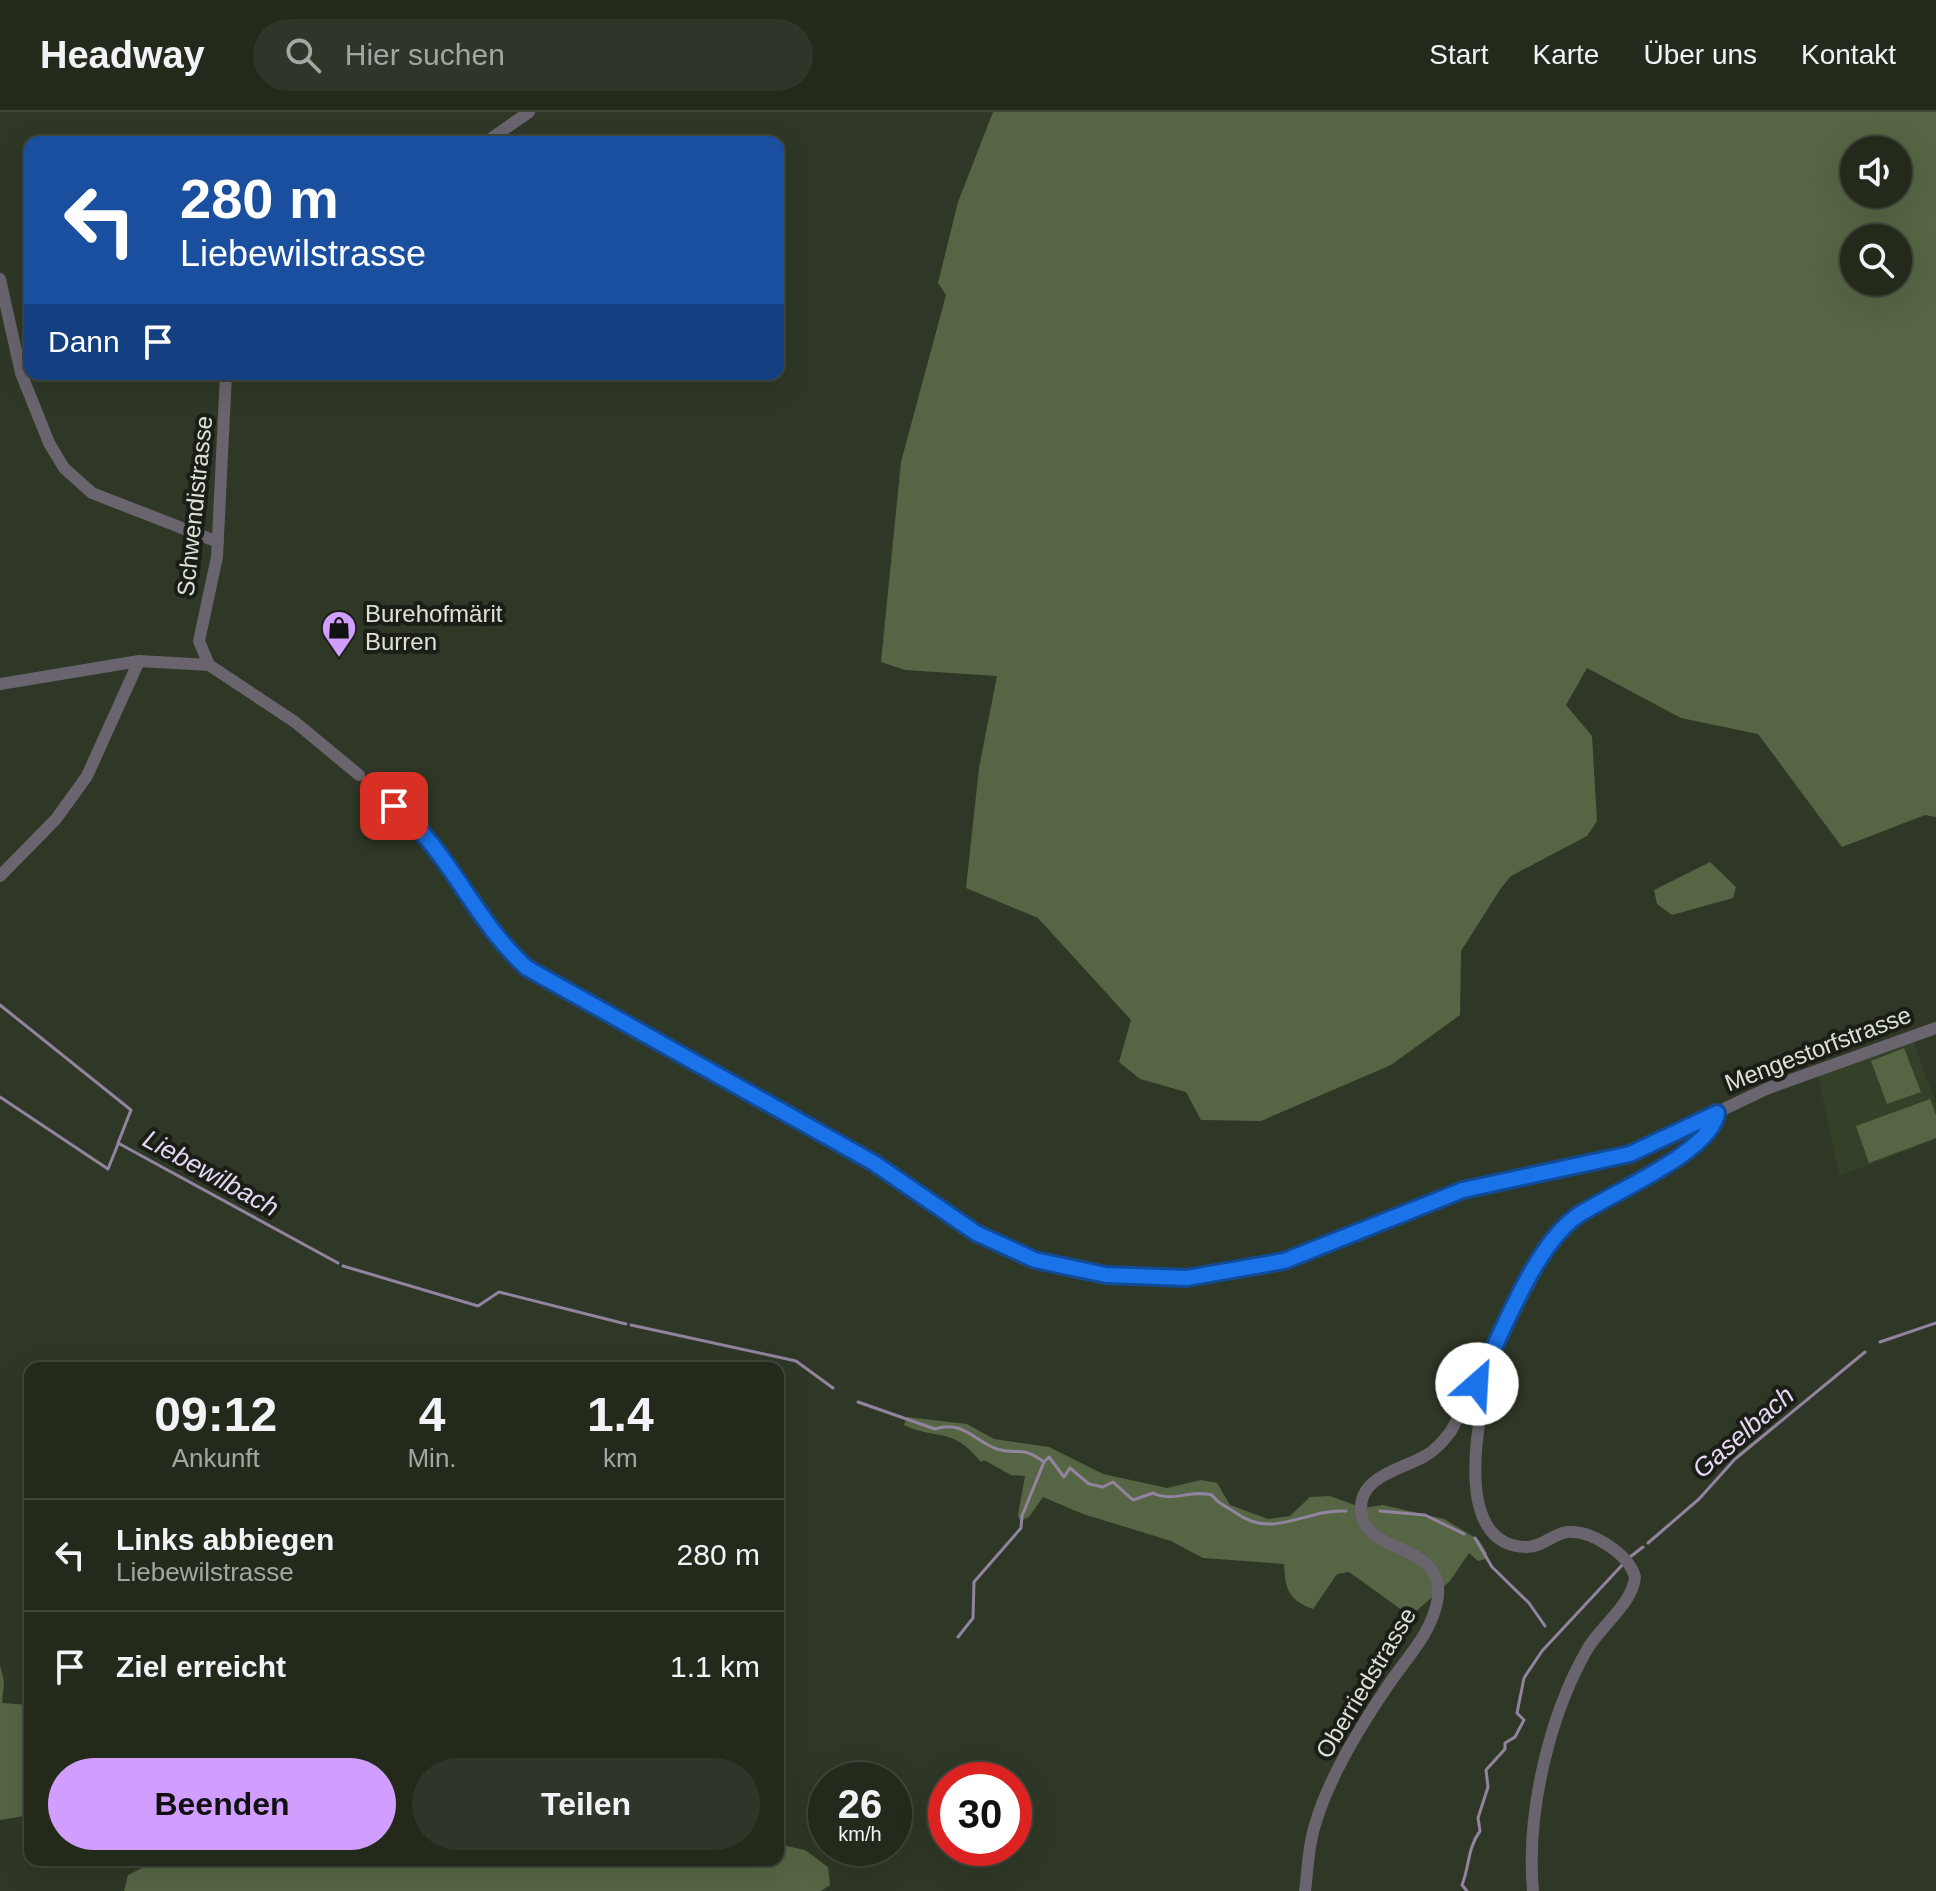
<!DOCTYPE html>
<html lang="de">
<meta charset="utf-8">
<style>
body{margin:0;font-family:Arial,sans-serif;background:#2f3629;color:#f1f3f6;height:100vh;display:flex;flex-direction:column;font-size:30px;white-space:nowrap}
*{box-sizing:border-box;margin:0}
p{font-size:26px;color:#a3a7a3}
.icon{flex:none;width:44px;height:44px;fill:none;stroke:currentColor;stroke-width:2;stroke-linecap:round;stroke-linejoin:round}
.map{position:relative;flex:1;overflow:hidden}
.panel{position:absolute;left:24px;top:1250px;width:760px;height:504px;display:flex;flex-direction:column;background:#232a1c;border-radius:16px;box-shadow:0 8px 32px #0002,0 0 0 2px #40463b}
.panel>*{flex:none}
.top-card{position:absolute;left:24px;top:24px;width:760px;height:244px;border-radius:16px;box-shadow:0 8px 32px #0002,0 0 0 2px #40463b;background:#1a4fa0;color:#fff;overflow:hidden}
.buttons{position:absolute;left:1840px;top:24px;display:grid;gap:16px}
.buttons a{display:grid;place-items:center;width:72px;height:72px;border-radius:50%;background:#232a1c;box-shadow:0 8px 32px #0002,0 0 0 2px #40463b;font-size:40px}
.speed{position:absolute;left:808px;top:1650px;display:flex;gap:16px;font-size:40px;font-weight:700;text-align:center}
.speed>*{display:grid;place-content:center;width:104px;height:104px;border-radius:50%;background:#232a1c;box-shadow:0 8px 32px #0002,0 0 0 2px #40463b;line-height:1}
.speed small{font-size:20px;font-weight:400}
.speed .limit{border:12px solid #d22;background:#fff;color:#111}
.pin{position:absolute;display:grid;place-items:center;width:68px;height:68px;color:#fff;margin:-34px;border-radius:16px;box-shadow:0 4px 12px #0006}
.me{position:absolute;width:88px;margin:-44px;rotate:26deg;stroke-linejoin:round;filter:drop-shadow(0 0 6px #0008)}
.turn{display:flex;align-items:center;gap:28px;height:168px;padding:0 24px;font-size:36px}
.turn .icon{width:104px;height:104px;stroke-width:2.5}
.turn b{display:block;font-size:56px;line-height:68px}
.then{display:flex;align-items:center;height:76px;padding:0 24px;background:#0003;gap:16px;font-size:30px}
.eta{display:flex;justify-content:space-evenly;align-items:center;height:136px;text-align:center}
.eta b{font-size:48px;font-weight:700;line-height:56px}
.button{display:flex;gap:16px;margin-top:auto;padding:16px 24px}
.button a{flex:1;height:92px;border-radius:48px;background:#d19dfe;color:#111;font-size:32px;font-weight:700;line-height:92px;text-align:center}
.button a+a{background:#2f3629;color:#f1f3f6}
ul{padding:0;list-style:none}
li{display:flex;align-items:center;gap:24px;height:112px;padding:0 24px;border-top:2px solid #40463b}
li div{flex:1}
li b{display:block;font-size:30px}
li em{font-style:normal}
header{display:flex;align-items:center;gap:48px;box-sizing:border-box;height:112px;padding:0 40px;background:#232a1c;border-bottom:2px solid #40463b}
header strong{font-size:38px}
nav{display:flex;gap:44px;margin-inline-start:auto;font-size:28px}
.search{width:560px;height:72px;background:#2f3629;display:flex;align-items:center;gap:20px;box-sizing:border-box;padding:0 28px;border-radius:44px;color:#a3a7a3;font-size:30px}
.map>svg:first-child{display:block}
.built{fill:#344028}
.green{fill:#566644;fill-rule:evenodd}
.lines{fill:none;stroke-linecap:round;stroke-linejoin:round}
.stream{stroke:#92839f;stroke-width:3}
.minor{stroke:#69646d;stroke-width:12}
.route-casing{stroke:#114b97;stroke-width:20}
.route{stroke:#1a73e8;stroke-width:14}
.labels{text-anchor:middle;stroke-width:8;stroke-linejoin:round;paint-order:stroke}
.street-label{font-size:24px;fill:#dce2d7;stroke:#1a1e16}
.poi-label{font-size:24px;fill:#dce2d7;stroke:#1a1e16;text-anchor:start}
.water-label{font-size:26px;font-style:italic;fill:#e6d7f4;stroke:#1a1e16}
</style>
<header>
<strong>Headway</strong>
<div class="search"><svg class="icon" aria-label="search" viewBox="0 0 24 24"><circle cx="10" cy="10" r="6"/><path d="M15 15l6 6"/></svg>Hier suchen</div>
<nav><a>Start</a><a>Karte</a><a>Über uns</a><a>Kontakt</a></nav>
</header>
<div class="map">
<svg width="1936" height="1779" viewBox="0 0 1936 1779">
<rect width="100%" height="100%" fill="#2f3826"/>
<path class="built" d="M1913,929L1936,992V1028L1839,1064L1818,963Z"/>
<path class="green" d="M993,0H1936V705L1925,703L1842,735L1758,622L1681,606L1587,556L1566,593L1592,624L1597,709L1587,724L1511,764L1501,776L1461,839L1460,903L1391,953L1261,1009L1201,1008L1186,980L1140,967L1119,950L1131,908L1038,806L966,776L979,656L997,564L905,558L881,550L901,350L946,183L938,171L958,90ZM1854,38H1898V82H1854ZM1854,126H1898V170H1854Z
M1710,750L1736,775L1733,786L1672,803L1657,792L1654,778Z
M1904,936L1921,980L1887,992L1871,949Z
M1930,987L1936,1003V1026L1869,1051L1856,1014Z
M907,1305L967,1312L994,1327L1049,1335L1103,1362L1167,1376L1201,1368L1217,1371L1230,1393L1268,1407L1290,1404L1310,1385L1330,1384L1363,1396L1383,1393L1444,1407L1479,1428L1487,1441L1485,1447L1478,1449L1469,1441L1450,1469L1403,1511L1402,1498L1349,1460L1337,1462L1313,1497C1288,1488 1285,1476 1284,1452L1203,1446L1171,1429L1083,1402L1043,1385L1029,1405L1020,1409L1018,1403L1025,1364L1011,1363L984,1348L981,1350C952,1314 939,1329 904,1313Z
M0,1553L4,1570L2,1591L30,1593V1703L0,1708Z
M778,1732L805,1738L828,1755L830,1773L821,1779H124L128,1763L158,1748H778Z"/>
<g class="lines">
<path class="stream" d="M0,893L131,998L118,1031L338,1151
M0,985L108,1057L118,1032
M343,1154L478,1194L499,1180L626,1212
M631,1213L796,1249L833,1276
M1880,1230L1936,1211
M858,1290L935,1317C963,1308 973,1328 997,1337C1019,1344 1019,1332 1044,1350L1049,1345L1064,1365L1070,1356L1089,1372L1103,1375L1113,1370L1133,1388L1153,1381C1172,1391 1191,1377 1212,1383C1220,1394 1227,1394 1236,1401C1274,1428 1304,1397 1346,1399
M1380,1399L1425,1403L1464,1422
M1475,1426L1492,1455L1529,1491L1545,1514
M1648,1431L1699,1387L1735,1347L1865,1240
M1630,1445L1643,1435
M958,1525L973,1506L974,1470L1021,1416L1022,1404L1044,1350
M1467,1779L1462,1773C1470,1753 1467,1737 1480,1719L1478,1706L1488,1675L1486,1658L1505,1637V1631L1515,1625L1524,1608L1517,1601L1524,1566L1542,1539L1624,1451"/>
<path class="minor" d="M486,30L529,0
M0,167L21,261L49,331L64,356L92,381L218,430
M209,553L199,529L217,445L226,262
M0,572L139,549L209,553L295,610L359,663
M369,672L419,715L495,822L527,856L874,1051L958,1110L993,1130L1060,1154L1138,1166L1211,1163L1284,1149L1463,1078L1630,1042L1766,977L1936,916
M0,764L56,707L87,664L139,549
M1489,1260C1479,1303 1450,1435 1527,1435C1542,1435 1553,1422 1567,1420C1591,1418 1629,1442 1635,1465C1633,1491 1601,1514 1588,1536C1549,1603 1526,1702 1533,1779
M1305,1779C1308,1757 1308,1734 1315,1713C1328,1667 1358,1618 1385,1578C1400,1554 1425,1529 1434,1501C1459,1428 1366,1447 1361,1400C1358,1364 1401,1358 1425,1344C1436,1338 1443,1329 1451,1319L1556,1122L1580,1102L1697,1031L1714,1014L1717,1001"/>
</g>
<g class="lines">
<defs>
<path id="route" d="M394,694C449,737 474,809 527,856L874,1051L976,1121L1035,1148L1106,1163L1187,1166L1284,1149L1463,1078L1630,1042L1717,1001C1712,1040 1609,1082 1577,1104C1534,1134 1501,1224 1477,1272"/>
</defs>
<use href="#route" class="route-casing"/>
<use href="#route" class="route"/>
</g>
<defs>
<symbol id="shop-pin" viewBox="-11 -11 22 30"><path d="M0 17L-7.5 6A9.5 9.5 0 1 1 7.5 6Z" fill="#d19dfe" stroke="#1a1e16"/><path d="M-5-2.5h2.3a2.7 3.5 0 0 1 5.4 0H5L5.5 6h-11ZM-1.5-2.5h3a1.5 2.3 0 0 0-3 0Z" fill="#111"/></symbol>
</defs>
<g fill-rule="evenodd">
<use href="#shop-pin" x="319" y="496" width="40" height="54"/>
</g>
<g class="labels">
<g class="street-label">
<text transform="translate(195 394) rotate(-84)" y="8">Schwendistrasse</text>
<text transform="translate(1818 937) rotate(-21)" y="8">Mengestorfstrasse</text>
<text transform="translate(1366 1571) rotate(-59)" y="8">Oberriedstrasse</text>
</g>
<g class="poi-label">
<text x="365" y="510">Burehofmärit<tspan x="365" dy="28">Burren</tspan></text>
</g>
<g class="water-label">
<text transform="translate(211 1061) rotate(29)" y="9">Liebewilbach</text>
<text transform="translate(1743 1320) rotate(-41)" y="9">Gaselbach</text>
</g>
</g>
</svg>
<div class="buttons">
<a><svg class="icon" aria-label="sound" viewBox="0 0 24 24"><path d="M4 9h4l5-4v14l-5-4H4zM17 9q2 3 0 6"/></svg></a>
<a><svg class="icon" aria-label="search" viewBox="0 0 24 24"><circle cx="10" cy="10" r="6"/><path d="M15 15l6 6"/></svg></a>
</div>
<div class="speed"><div>26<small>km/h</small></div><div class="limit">30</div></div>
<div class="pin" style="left:394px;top:694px;background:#d93025"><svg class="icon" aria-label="arrive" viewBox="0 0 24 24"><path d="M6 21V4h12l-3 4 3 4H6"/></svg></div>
<svg class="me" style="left:1477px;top:1272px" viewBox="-20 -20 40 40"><circle r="19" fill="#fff"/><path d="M0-13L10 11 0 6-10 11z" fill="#1a73e8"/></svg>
<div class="top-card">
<div class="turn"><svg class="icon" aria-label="left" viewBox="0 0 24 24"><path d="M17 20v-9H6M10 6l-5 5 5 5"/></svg><div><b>280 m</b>Liebewilstrasse</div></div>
<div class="then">Dann<svg class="icon" aria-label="arrive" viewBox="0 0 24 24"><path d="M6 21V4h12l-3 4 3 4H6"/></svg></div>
</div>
<section class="panel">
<div class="eta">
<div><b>09:12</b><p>Ankunft</p></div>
<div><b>4</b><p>Min.</p></div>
<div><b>1.4</b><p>km</p></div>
</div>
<ul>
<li><svg class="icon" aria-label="left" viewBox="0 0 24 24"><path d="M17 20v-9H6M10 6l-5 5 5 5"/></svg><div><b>Links abbiegen</b><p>Liebewilstrasse</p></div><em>280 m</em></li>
<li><svg class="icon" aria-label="arrive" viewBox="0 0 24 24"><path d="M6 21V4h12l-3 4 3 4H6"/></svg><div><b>Ziel erreicht</b></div><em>1.1 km</em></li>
</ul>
<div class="button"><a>Beenden</a><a>Teilen</a></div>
</section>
</div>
